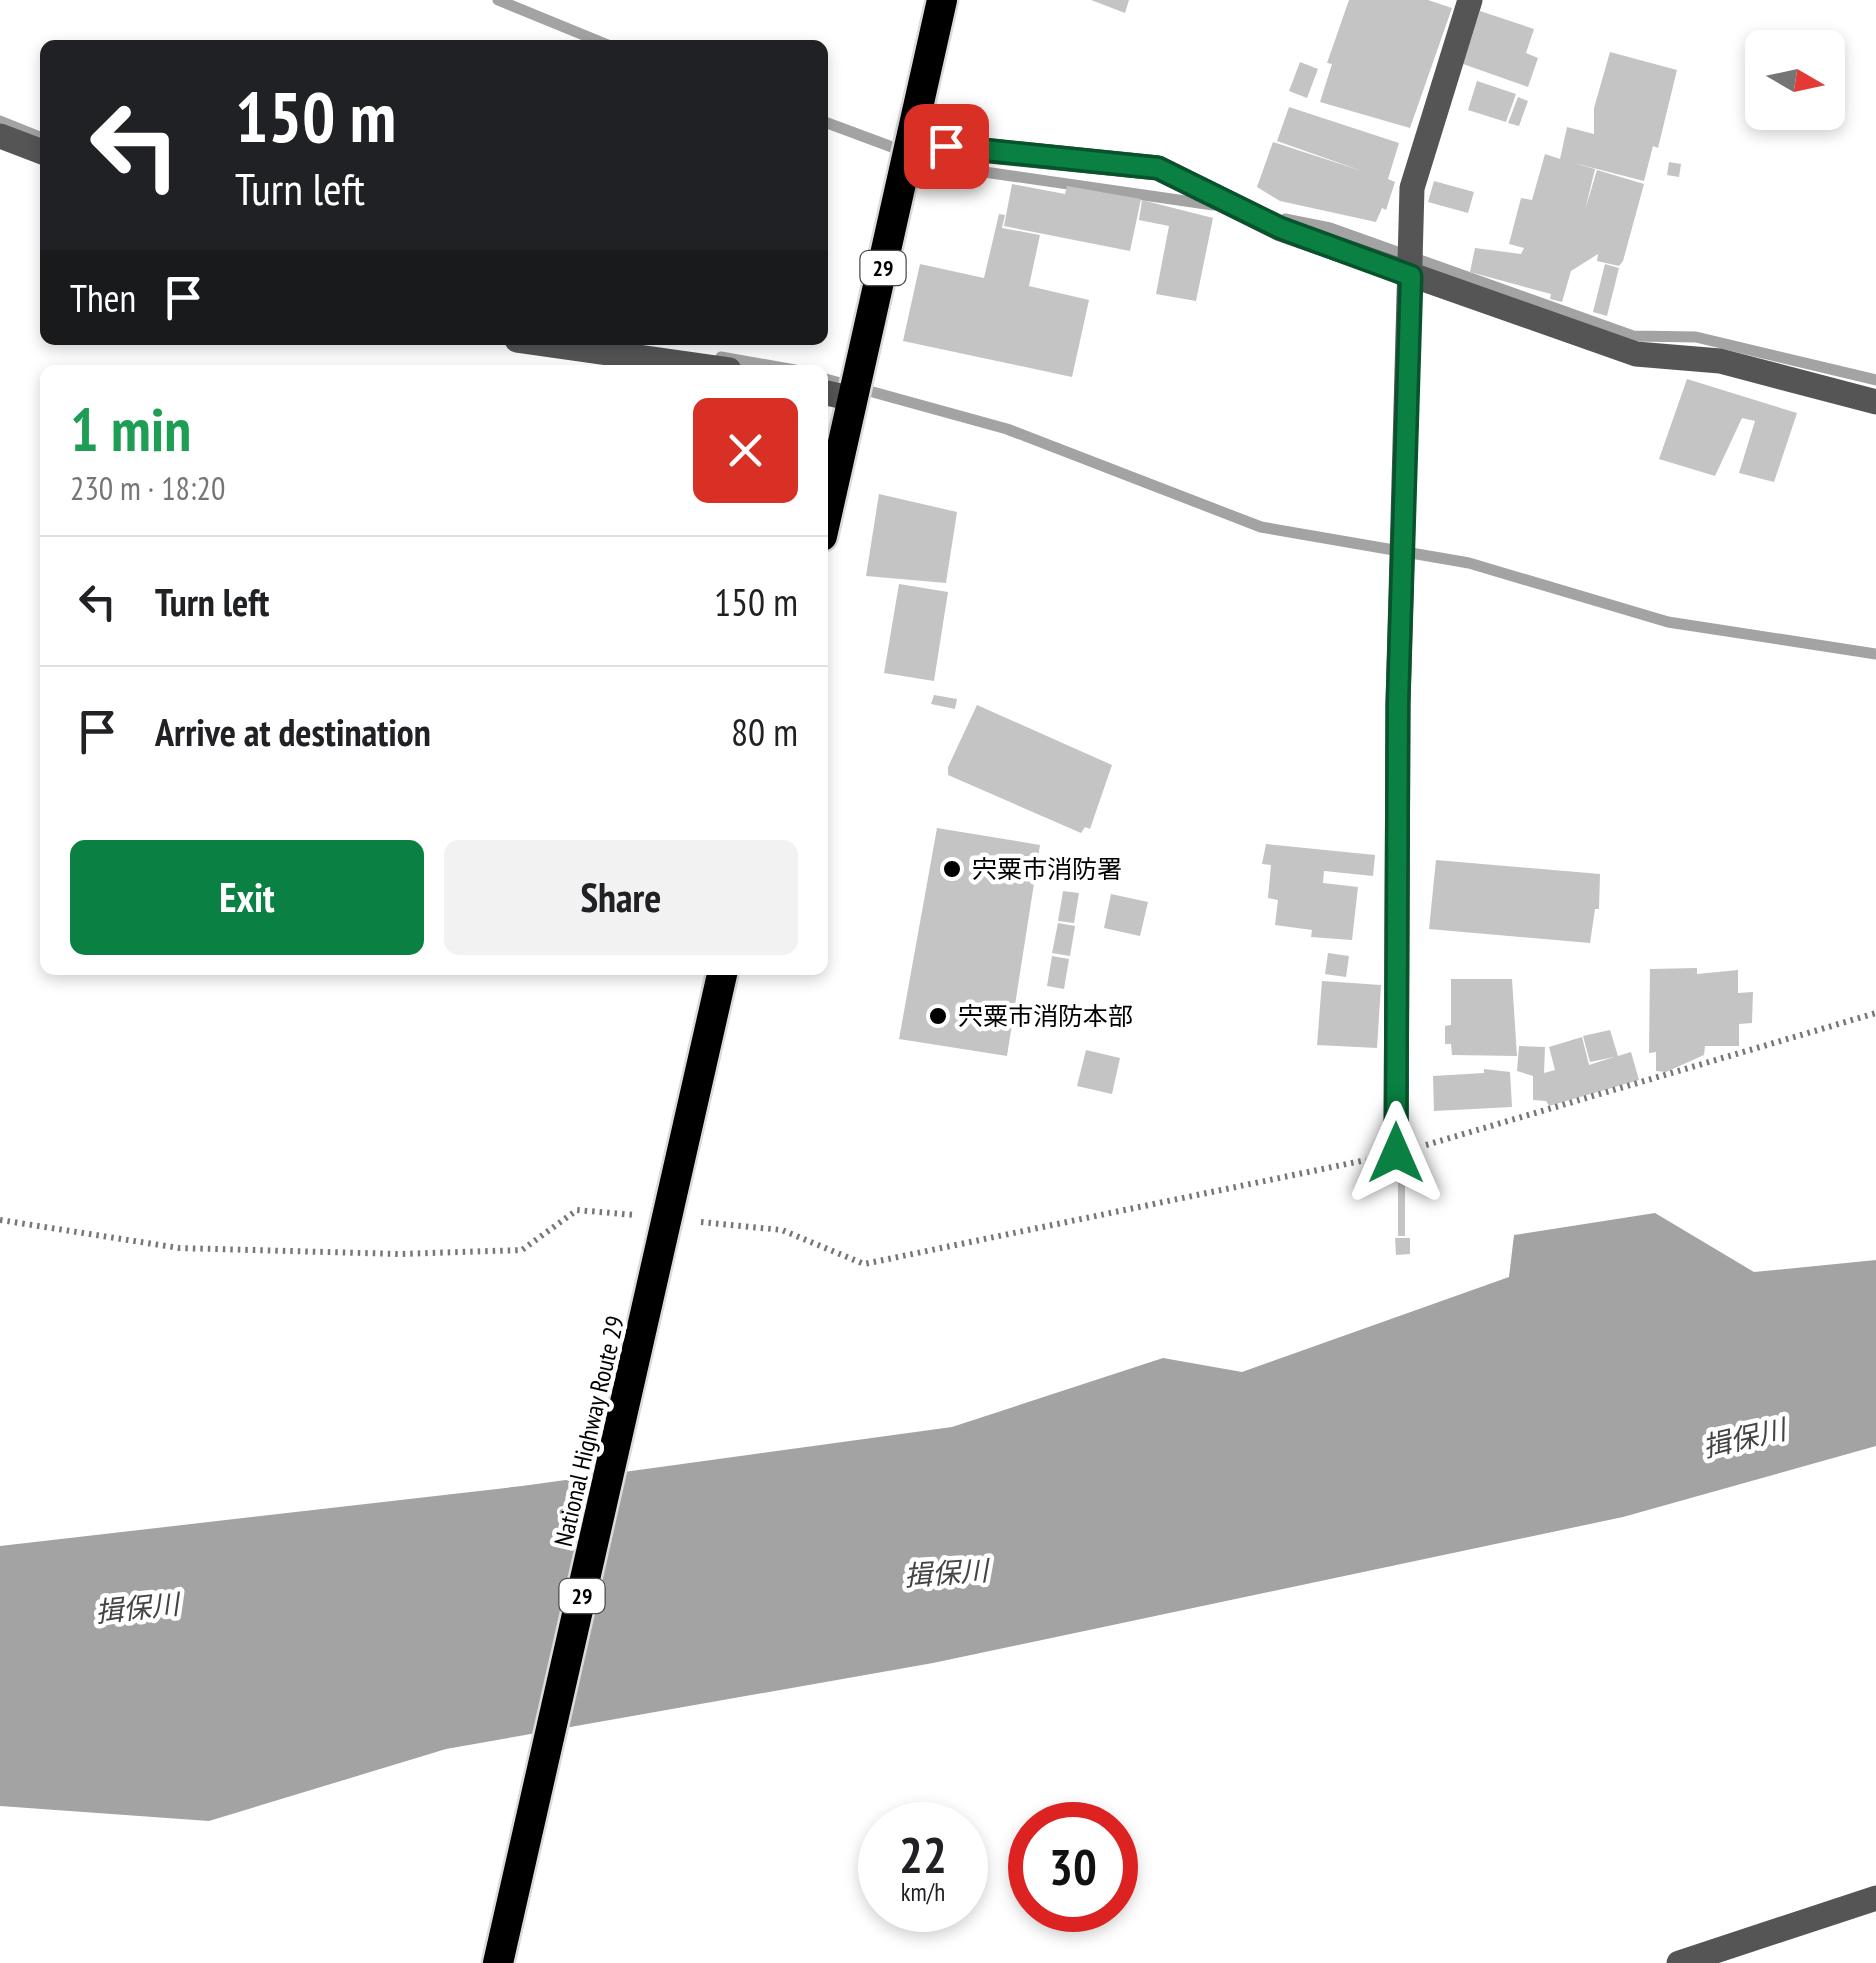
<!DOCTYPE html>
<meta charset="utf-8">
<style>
body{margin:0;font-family:"PT Sans Narrow","Noto Sans JP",sans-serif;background:#f2f2f2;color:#202124;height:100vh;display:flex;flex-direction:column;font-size:38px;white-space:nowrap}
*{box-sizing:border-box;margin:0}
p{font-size:32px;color:#757577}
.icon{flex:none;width:55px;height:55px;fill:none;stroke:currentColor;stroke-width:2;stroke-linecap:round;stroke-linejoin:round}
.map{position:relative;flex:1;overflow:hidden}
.details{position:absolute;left:40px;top:365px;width:788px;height:610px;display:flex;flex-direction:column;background:#fff;border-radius:15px;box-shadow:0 5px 15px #0003}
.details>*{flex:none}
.guide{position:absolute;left:40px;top:40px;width:788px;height:305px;border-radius:15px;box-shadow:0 5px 15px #0003;background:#202124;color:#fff;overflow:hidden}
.needle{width:65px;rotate:99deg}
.fabs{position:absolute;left:1745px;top:30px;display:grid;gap:20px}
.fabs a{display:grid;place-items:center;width:100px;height:100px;border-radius:15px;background:#fff;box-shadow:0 5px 15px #0003;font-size:50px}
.speed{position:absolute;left:858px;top:1802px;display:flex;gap:20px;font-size:50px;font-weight:700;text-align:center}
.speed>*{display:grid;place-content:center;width:130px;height:130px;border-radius:50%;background:#fff;box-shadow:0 5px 15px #0003;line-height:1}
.speed small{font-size:25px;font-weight:400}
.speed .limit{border:15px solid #d22;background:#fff;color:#111}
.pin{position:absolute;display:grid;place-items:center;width:85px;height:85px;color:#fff;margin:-42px;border-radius:20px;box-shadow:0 5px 15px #0006}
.me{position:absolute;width:110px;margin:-55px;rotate:0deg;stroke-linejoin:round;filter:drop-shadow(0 0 8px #0008)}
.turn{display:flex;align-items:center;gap:35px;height:210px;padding:0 30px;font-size:45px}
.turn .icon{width:130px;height:130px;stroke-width:2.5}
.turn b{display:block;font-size:70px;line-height:85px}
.then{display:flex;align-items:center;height:95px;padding:0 30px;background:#0003;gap:20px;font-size:38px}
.round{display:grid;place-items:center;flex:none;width:105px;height:105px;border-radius:15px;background:#f2f2f2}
.summary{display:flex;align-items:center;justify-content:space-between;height:170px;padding:0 30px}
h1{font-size:60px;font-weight:600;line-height:75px;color:#1e9e55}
.cta{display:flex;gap:20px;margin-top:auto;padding:20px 30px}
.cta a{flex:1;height:115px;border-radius:15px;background:#0b8043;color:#fff;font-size:40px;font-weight:600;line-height:115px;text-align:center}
.cta a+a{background:#f2f2f2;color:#202124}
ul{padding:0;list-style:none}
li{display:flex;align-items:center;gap:30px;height:130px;padding:0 30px;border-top:2px solid #e0e0e0}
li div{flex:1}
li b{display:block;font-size:38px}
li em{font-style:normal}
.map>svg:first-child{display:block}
.water{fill:#a3a3a3}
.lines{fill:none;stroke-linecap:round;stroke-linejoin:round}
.stream{stroke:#a3a3a3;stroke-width:11}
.building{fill:#c4c4c4}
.highway-casing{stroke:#dbdbdb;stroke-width:35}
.path{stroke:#777;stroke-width:6;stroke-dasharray:2.5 5;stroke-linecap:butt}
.minor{stroke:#555;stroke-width:25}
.highway{stroke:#000;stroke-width:30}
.route-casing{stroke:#07532c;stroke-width:25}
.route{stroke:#0b8043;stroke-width:18}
.poi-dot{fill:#000;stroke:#fff;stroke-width:4}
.labels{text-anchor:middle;stroke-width:9;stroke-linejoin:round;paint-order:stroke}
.shield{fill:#fff;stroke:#4c4c4c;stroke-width:2.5}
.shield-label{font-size:22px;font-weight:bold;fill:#000}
.poi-label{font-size:25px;fill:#000;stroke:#fff;text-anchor:start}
.street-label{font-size:25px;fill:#000;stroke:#fff}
.water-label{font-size:28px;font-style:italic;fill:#444;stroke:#fff}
</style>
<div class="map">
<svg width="1876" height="1963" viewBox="0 0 1876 1963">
<rect width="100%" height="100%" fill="#fff"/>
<path class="water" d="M1655,1213L1754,1272L1876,1260V1446L1623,1517L933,1663L446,1749L209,1821L0,1806V1546L522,1486L952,1427L1163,1358L1242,1372L1509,1277L1514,1235Z"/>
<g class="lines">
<path class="stream" d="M498,0L608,45
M0,121L45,139
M822,121L943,166L1213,205
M1285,219L1330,228L1633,336L1696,337L1876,380
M721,357L795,370
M822,378L1007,429L1261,527L1469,563L1668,622L1876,654"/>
</g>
<path class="building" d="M1091,0H1129L1125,13Z
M1349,0H1428L1452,8L1410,128L1320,102L1332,64L1327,63Z
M1480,11L1534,29L1526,53L1538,58L1528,87L1463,64Z
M1610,52L1677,70L1658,148L1653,146L1644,181L1570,162L1595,169L1585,210L1597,170L1644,184L1623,261L1619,266L1597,261L1598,254L1571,271L1562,302L1550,299L1551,294L1470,272L1475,248L1521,254L1524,248L1509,244L1521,198L1532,200L1545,154L1560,159L1567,127L1594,134V108Z
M1300,62L1318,69L1307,98L1289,91Z
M1477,81L1516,94L1506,122L1468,110Z
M1518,97L1528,101L1519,126L1508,123Z
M1289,107L1399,143L1388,179L1395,182L1386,210L1382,208L1376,222L1280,201L1257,187L1273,142L1362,171L1277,141Z
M1669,162L1681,164L1679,177L1667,175Z
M1434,181L1474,192L1468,213L1428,202Z
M1012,184L1065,194L1067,186L1141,199L1130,251L1004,226Z
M1142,200L1213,218L1196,301L1156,294L1169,226L1139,220Z
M999,214L1005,215L1002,228L1040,235L1029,286L1089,300L1072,377L903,341L920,264L984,278Z
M1605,264L1619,268L1607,316L1593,312Z
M1687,379L1797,413L1774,482L1739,473L1755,421L1742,418L1715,476L1659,459Z
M879,494L957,512L946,583L866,576Z
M899,584L948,592L934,681L884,673Z
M934,695L957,699L955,709L931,704Z
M977,705L1112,765L1090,829L1085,827L1081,833L948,775V767Z
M937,828L1040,845L1007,1056L899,1039Z
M1266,844L1375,855L1373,876L1324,871L1323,883L1358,887L1352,940L1311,937L1312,930L1275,925L1278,900L1268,898L1271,865L1262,864Z
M1436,860L1600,874L1599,909H1595L1590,943L1429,929Z
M1063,891L1079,893L1074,923L1058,921Z
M1111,894L1148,902L1140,936L1104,928Z
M1058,923L1075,926L1070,956L1052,953Z
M1328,953L1349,956L1346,977L1325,974Z
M1052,956L1069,959L1064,989L1047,986Z
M1697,968V974L1738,970V993L1753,992L1752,1023L1739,1024V1046H1705L1704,1055L1666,1072L1656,1071V1052L1649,1053L1650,969Z
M1451,979H1512L1517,1056L1452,1055L1451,1044H1445V1026L1451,1025Z
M1322,981L1381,985L1377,1048L1317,1045Z
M1610,1030L1618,1056L1631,1052L1639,1080L1549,1106L1546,1101L1533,1100V1076L1517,1071L1519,1046L1545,1047L1544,1073L1555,1070L1549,1047L1582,1037L1589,1065L1614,1057L1590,1062L1583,1036Z
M1086,1050L1120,1058L1112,1094L1077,1086Z
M1484,1069L1510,1072L1512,1107L1434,1111L1433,1076L1484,1073Z
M1398,1182H1405V1236H1398Z
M1395,1238H1410V1254L1396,1255Z"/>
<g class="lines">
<defs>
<path id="highway" d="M822,536L942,0
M498,1963L723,970"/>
</defs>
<use href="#highway" class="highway-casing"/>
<path class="path" d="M1426,1145L1876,1013
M0,1220L179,1248L399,1254L522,1250L577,1210L634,1215
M701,1222L782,1230L864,1264L1366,1160"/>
<path class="minor" d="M0,136L45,153
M910,143L1158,168L1281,229L1636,354L1720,361L1876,402
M517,340L729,370
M822,392L854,399
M1396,1153L1398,703L1412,188L1470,0
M1679,1963L1876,1898"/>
<use href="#highway" class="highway"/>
</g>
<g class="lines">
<defs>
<path id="route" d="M946,146L1158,168L1280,228L1411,276L1398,703L1396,1153"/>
</defs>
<use href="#route" class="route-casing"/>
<use href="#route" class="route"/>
</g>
<g class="poi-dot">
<circle cx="952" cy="869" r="10"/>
<circle cx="938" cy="1016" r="10"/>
</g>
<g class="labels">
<g class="shield">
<rect x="860.5" y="251" width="45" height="34" rx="8"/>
<rect x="559.5" y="1579" width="45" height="34" rx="8"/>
</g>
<g class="shield-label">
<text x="883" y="276">29</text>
<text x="582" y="1604">29</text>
</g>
<g class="poi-label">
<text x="972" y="878">宍粟市消防署</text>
<text x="958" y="1025">宍粟市消防本部</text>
</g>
<g class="street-label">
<text transform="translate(589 1431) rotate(-77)" y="9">National Highway Route 29</text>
</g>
<g class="water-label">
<text transform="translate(1744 1438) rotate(-13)" y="10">揖保川</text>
<text transform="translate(946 1573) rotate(-4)" y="10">揖保川</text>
<text transform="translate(137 1608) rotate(-6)" y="10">揖保川</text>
</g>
</g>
</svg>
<div class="fabs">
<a><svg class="needle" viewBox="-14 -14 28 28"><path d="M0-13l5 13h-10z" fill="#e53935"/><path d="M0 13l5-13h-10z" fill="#757577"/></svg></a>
</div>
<div class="speed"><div>22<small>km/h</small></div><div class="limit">30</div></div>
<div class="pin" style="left:946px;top:146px;background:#d93025"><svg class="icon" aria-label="arrive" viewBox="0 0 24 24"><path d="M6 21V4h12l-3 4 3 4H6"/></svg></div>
<svg class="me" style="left:1396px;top:1153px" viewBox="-20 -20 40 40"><path d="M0-17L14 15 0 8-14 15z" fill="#0b8043" stroke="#fff" stroke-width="4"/></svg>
<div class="guide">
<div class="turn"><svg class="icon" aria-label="left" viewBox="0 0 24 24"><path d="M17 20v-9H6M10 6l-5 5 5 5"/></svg><div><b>150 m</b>Turn left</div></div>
<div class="then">Then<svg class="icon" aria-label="arrive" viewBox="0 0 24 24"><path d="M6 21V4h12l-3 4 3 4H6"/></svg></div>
</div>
<section class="details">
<div class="summary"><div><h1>1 min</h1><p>230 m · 18:20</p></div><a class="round" style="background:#d93025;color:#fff"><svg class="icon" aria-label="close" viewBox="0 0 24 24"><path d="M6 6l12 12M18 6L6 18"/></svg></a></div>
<ul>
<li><svg class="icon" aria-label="left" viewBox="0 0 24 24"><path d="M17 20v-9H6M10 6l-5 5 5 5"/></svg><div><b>Turn left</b></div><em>150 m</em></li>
<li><svg class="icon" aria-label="arrive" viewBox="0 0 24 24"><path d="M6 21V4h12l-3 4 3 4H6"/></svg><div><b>Arrive at destination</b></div><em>80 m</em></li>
</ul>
<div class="cta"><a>Exit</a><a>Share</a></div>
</section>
</div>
